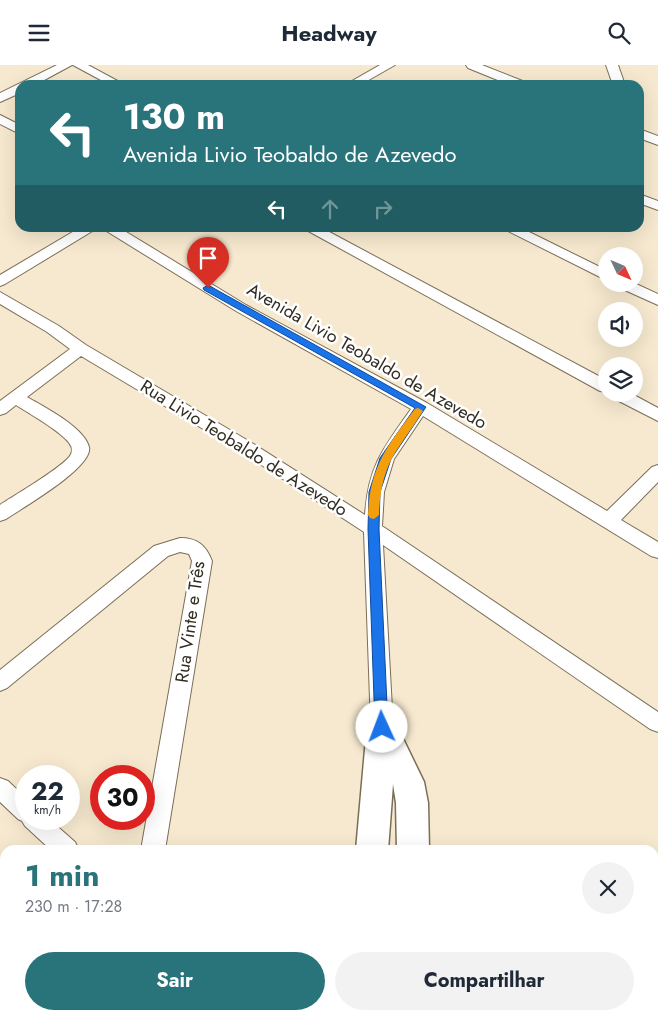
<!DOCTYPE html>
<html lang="pt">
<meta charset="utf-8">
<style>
body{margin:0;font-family:Jost,sans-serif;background:#f2f2f3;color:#1f2937;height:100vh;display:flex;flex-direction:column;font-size:19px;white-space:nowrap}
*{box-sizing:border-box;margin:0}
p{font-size:16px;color:#747a83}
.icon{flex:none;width:28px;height:28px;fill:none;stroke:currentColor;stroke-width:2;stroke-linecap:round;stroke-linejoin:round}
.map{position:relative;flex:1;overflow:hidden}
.side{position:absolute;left:0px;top:780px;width:659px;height:175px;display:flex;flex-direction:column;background:#fff;border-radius:15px 15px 0 0;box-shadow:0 5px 20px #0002}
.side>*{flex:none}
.banner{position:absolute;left:15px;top:15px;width:629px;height:152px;border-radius:15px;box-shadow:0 5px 20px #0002;background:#29737a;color:#fff;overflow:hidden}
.needle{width:32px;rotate:134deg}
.buttons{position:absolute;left:598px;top:182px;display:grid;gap:10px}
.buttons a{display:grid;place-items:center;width:45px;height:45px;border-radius:50%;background:#fff;box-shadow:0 5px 20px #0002;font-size:25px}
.speed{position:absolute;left:15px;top:700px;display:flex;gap:10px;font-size:25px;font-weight:700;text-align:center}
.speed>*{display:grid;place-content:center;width:65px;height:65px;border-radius:50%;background:#fff;box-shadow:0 5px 20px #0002;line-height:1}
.speed small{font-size:12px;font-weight:400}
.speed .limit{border:8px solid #d22;background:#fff;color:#111}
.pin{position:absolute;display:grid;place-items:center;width:42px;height:42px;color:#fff;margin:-51px -21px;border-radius:50% 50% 50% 0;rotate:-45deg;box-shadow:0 0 5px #0007}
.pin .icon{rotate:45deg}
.me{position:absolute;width:55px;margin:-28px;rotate:358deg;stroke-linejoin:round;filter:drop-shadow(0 0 4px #0008)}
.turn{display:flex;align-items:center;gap:18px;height:105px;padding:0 25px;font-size:22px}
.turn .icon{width:65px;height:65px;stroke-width:2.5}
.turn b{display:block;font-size:35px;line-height:42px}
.lanes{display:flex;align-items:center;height:48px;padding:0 25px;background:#0003;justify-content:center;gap:25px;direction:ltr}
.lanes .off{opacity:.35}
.round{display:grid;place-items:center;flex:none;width:52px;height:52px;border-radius:26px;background:#f2f2f3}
.summary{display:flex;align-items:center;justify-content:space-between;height:85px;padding:0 25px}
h1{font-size:30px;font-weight:700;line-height:38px;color:#29737a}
.primary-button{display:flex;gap:10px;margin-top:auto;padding:10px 25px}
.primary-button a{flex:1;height:58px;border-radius:30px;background:#29737a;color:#fff;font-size:20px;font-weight:700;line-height:58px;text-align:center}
.primary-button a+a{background:#f2f2f3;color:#1f2937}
header{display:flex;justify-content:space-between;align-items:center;height:65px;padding:0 25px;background:#fff;font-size:22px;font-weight:700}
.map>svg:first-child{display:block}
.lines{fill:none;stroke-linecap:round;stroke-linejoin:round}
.street-casing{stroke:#7b6e57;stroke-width:2}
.secondary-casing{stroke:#7b6e57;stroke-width:3}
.street{fill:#fff;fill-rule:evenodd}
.secondary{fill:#fff;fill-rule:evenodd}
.route{fill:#1a73e8;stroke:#114b97}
.slow{fill:#f59e0b}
.labels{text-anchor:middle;stroke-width:5;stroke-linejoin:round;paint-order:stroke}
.street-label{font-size:18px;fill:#322d23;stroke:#fff}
</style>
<header><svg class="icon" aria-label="menu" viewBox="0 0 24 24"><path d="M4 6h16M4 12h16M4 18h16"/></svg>Headway<svg class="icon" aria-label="search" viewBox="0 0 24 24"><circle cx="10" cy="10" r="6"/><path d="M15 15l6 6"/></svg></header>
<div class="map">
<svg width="658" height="955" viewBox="0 0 658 955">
<rect width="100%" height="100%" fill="#f6e9cf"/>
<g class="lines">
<defs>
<path id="street" d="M57,0H72L35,20H20V28L0,37V28Z
M73,0H88L125,20H110Z
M380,0H395L360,20H345Z
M466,0H482L525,17L527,20H510L468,3Z
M606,0H618L625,20H613Z
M0,50L20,60V69L0,59Z
M639,64L658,71V80L639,73Z
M639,129L658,136V145L639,138Z
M81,162H99L5,219L0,221V210Z
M100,162H118L246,240L427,338L607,446L652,402L658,400V417L621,455L658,477V493L651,491L423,351L394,394L384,427L382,461L658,647V667L650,664L383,480L393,662L390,668L382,671L374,668L371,662L364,467L240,386L81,291L27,332C44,342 84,362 89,382C94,402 22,443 6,454L0,456V440C13,431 67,400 71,389C72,387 72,383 71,381C66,369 28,348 16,340L6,348L0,350V336L70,284L47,267L0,239V227L59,261L86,280L252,378L365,450C368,401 384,382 411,344L236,246Z
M301,162H320L606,315V327L600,326Z
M500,162H519L606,205V215Z
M634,218L658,229V240L618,222L615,219Z
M611,329H632L658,343V356L613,333Z
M180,473C197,473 206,480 212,496L165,785H141L192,496L189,489L180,487L168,491L7,623L0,626V605L154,481Z
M0,713L8,716L26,733V754H49L75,777L79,785H51L25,761L22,756L18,754L0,737Z
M5,896V923L0,925V898Z
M234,950H264L266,955H236Z"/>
<path id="secondary" d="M382,649L393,653L424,717L428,738L429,785H397L396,738L393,719L388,785H356L367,662L371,653Z
M353,950H389V955H353Z
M397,950H433L434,955H398Z"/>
</defs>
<use href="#street" class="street-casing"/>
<use href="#secondary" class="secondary-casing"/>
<use href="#street" class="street"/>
<use href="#secondary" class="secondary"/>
</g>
<path class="route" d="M208,220L426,342L391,394L380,427L379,464L388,662L386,666L382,668L377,666L375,662L368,464L369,427L380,393L415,343L204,225L203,223Z"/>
<path class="slow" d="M418,343L423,346C397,387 381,397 379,450L374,454L370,453L368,450C370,402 387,381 415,344Z"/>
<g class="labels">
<g class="street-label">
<text transform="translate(367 291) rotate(30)" y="6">Avenida Livio Teobaldo de Azevedo</text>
<text transform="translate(244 383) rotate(32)" y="6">Rua Livio Teobaldo de Azevedo</text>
<text transform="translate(190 557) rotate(-82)" y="6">Rua Vinte e Três</text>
</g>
</g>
</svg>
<div class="buttons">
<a><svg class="needle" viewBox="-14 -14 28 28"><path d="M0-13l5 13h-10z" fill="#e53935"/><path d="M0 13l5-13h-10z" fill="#747a83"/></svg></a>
<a><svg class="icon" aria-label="sound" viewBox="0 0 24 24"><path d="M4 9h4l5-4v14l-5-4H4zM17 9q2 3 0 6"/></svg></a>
<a><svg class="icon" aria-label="layers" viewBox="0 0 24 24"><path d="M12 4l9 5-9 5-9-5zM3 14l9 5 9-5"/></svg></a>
</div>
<div class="speed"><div>22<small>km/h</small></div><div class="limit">30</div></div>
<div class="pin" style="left:208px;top:223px;background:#d93025"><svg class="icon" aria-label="arrive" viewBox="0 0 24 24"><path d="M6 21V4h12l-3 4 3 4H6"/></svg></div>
<svg class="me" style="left:382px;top:662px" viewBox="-20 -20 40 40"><circle r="19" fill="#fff"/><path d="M0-13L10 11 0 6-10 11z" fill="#1a73e8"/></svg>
<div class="banner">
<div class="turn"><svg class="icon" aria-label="left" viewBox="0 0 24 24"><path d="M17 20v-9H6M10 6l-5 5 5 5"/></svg><div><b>130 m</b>Avenida Livio Teobaldo de Azevedo</div></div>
<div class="lanes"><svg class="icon" aria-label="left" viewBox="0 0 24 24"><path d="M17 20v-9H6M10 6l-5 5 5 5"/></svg><svg class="icon off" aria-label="ahead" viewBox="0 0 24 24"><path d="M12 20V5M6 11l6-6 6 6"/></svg><svg class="icon off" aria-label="right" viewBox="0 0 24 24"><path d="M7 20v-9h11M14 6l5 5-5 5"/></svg></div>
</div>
<section class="side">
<div class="summary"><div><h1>1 min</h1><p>230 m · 17:28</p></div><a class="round"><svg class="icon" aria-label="close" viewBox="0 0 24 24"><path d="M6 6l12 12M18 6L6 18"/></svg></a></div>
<div class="primary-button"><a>Sair</a><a>Compartilhar</a></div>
</section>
</div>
